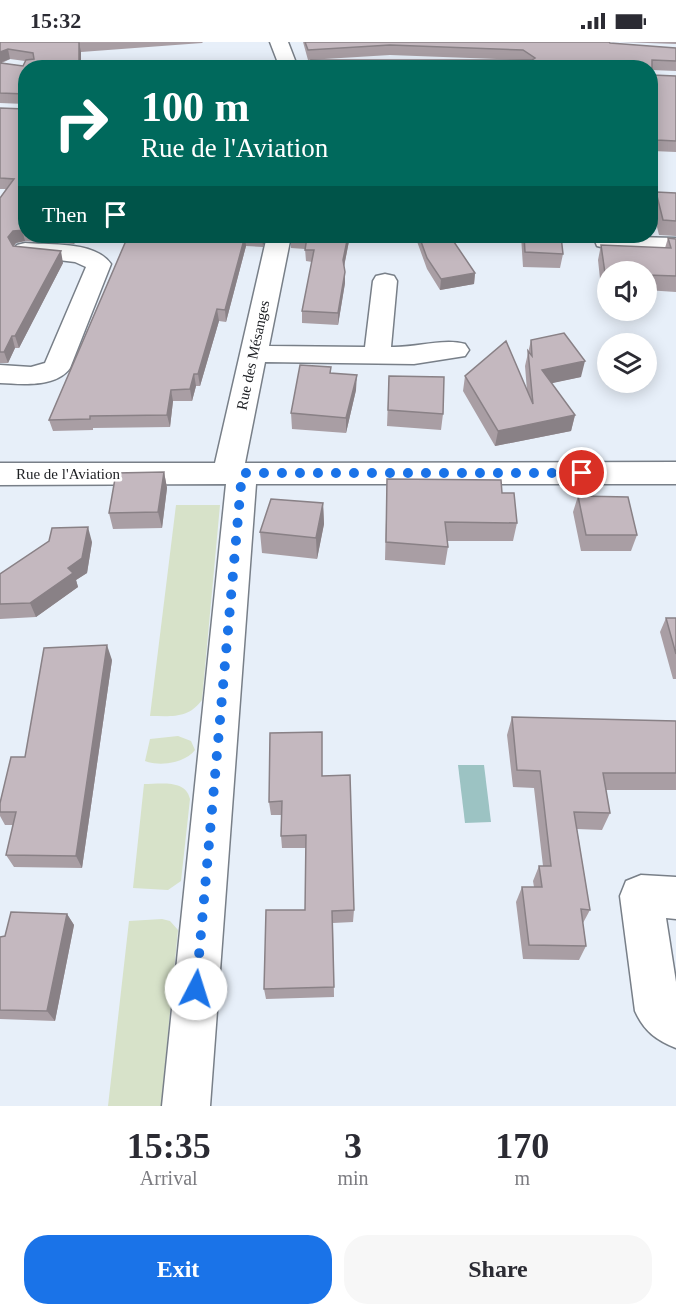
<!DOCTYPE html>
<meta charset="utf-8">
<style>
body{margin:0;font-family:"Times New Roman",serif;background:#f7f7f7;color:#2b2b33;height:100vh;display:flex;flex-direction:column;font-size:22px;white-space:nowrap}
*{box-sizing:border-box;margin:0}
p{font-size:20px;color:#7c7c81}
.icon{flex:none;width:33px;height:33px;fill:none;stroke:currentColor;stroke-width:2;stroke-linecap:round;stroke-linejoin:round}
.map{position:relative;height:1064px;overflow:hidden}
.drawer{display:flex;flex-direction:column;background:#fff;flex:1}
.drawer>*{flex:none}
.top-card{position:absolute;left:18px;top:18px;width:640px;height:183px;border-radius:24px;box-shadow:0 3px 15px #0003;background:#00695c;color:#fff;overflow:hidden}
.fabs{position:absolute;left:597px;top:219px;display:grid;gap:12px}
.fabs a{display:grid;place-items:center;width:60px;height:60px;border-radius:50%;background:#fff;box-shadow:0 3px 15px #0003;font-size:30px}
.pin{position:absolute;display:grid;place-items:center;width:51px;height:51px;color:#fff;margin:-26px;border:3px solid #fff;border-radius:50%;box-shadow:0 2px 6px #0007}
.me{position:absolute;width:66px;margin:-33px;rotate:5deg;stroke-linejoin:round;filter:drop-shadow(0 0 4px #0008)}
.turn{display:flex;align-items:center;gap:21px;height:126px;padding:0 24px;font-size:27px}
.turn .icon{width:78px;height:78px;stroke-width:2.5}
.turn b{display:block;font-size:42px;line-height:51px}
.then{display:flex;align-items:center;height:57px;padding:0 24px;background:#0003;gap:12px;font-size:22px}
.eta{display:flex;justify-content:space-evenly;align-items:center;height:102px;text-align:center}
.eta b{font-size:36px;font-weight:700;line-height:42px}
.cta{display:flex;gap:12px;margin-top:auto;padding:12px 24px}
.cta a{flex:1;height:69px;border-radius:24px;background:#1a73e8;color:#fff;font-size:24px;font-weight:700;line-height:69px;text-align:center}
.cta a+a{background:#f7f7f7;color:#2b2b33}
.status{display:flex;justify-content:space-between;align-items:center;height:42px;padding:0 30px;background:#fff;direction:ltr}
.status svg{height:16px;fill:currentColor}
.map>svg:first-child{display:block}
.green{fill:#d7e2c9}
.water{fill:#9cc3c3}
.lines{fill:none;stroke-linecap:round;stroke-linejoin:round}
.minor-casing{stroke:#787f88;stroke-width:3}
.minor{fill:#fff;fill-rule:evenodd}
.wall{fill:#a99ea4;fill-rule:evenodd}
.shaded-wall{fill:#898186}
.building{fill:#c4b8bf;stroke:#898186;stroke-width:1.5}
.route{stroke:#1a73e8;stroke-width:10;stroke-dasharray:0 18}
.labels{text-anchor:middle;stroke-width:5;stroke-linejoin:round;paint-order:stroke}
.street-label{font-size:15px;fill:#1c1e22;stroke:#fff}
</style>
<div class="status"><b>15:32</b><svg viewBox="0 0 49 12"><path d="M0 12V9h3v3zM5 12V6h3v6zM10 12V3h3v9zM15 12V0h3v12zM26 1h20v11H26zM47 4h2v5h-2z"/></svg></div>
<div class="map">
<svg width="676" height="1064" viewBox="0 0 676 1064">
<rect width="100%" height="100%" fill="#e7eff9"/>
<path class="green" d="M176,463H220L202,658C188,677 172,674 150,674Z
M178,694L191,699L195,708C185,721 160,725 145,719L150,697Z
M144,742C160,742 186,737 190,757L181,839L168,848L133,846Z
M162,877L170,879L178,888L161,1064H108L129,879Z"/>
<path class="water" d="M458,723H484L491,780L465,781Z"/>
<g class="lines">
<defs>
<path id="minor" d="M270,0H288L298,26H280Z
M267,194H291L269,304L365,305L373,239L376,234L385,232L394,234L397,239L391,305C415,306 443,296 465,302L469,308L465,314L414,322L265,320L245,421L676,420V442H256L210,1064H162L226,442L0,443V421H215Z
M593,194L676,196V210L605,206L597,204Z
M25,201C50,203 95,199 111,222L70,326C56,346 21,342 0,341V323L31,325L45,321L86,225L75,220L17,213L13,208L17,203Z
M641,833L676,835V877L666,876L676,940V1006C656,998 644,989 635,969L620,854L626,839Z"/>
</defs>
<use href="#minor" class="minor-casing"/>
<use href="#minor" class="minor"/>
</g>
<path class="wall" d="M0,0H203L202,1L81,10L26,26V194H78L74,202L25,199L16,201L14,204L63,221L19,306H15L8,321H0V156L6,147H0V66L25,67V62L0,61ZM10,17L25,19L23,24L2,21Z
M303,0H609L610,1L676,6V29L652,28V33L676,34V110L653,109L651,100V26H311V18H523L390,13L308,18Z
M620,0H676V2Z
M656,150L676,151V194L659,193L652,165Z
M128,194H266L263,205L246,204L226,280L219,279L200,344H196L192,359H173L170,385L93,386V388L53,389L49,378Z
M291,194H350L344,225L345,241L338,283L302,281V269L312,220L306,219L305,207L291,206Z
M415,194H450L475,231L474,242L440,248L427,227Z
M521,194H561L563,212L560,226L523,225Z
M668,196L676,197V250L646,248V230H608V246H601L598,218L601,203L665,206Z
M531,298L581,335L551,341L575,373L571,389L495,404L463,349L465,334L527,349L525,324Z
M331,325V331L356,348L346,391L292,387L291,371Z
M389,334L443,372L441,388L387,384Z
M164,430L167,446L162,486L113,487L109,471Z
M387,437L502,451L517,481L513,499H447L448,505L445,523L385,518Z
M578,454L637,493L631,509H581L573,470Z
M323,461L324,482L317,517L262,511L260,490Z
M92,500L87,531L76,538L78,545L36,575L0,577V532Z
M666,576H676V637H673L660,590Z
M112,618L82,826L14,825L6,813L13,783H5L0,774V761L25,715Z
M512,675L676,679V748H605L610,771L602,788L577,787L590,868L583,881L586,904L579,918L523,917L516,860L522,845H534L533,839L539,824H543L534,746L513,745L507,693Z
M322,734L354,868L353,880L333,881L334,955L266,957L264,947L305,868L306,806H282L281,794V773H271L269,760Z
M67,872L74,883L55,979L0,977V895L5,894Z"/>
<path class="shaded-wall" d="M79,0L81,10V26H79Z
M8,7L10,17L2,20L0,26V10Z
M22,187L25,199L16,201L11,207L8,195L13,189Z
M72,194H78L74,202Z
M245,194L246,204L226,280L225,268Z
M262,194H266L263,205Z
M348,194H350L343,229V218Z
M61,209L63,221L19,306L15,294Z
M345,230V241L338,283V271Z
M475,231L474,242L440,248L441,237Z
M217,267L219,279L200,344L198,332Z
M12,294L15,306L8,321L4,310Z
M585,319L581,335L539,344L542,328Z
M194,332L196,344L192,359L190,347Z
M357,333L356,348L346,391V376Z
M171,348L173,359L170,385L167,373Z
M575,373L571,389L495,404L498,389Z
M164,430L167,446L162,486L158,470Z
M323,461L324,482L317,517L316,496Z
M88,485L92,500L87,531L76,538L78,545L36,575L30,561Z
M107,603L112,618L82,826L76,814Z
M67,872L74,883L55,979L47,969Z"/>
<path class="building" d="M0,0H79V26H26V188L13,189L8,195L13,204L61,209L15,294H12L4,310H0V156L14,137L0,136V66L25,67V52L0,51V19L1,21L23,24L26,18L34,17L33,11L8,7L0,10Z
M305,0H609L610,1L676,6V19L652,18V33L676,34V99L656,98L651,79V26H313L311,18H532L535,16L523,8L390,3L308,8Z
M656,150L676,151V179L663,178Z
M128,194H245L225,268L217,267L198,332H194L190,347L171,348L167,373L90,374V377L49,378Z
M291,194H348L343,218L345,230L338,271L302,269L314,208H305L307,195H290Z
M419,194H450L475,231L441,237L427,216Z
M524,194H561L563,212L525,210Z
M668,196L676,197V234L646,233V230H608V231H605L601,203L671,206Z
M564,291L585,319L542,328L575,373L498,389L465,334L506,299L533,362L528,309L532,314L531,298Z
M300,323L331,325L330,331L357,333L346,376L291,371Z
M389,334L444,335L443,372L388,368Z
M164,430L158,470L109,471L116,431Z
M387,437L501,438L502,451H514L517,481L445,480L448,505L386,500Z
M578,454L628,455L637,493H586Z
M271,457L323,461L316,496L260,490Z
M88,485L82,516L68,526L73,531L30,561L0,562V532L49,499L52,486Z
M666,576H676V612Z
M107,603L76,814L6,813L16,770H0V761L11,715H25L44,606Z
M512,675L676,679V731H603L610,771L574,770L590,868L581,867L586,904L529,903L522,845H542L539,824H551L540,729L517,728Z
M322,690V734L350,733L354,868L332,869L334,945L264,947L266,868H305L306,793L281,794L282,759L269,760L270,691Z
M11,870L67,872L47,969L0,968V895L5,894Z"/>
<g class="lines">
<path class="route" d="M196,947L242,431H582"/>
</g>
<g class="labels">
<g class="street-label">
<text transform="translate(253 313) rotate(-78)" y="5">Rue des Mésanges</text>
<text x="68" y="437">Rue de l'Aviation</text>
</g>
</g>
</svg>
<div class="fabs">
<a><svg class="icon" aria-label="sound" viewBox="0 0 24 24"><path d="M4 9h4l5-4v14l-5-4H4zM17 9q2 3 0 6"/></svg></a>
<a><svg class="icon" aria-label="layers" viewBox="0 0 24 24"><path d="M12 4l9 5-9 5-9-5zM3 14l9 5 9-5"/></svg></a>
</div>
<div class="pin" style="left:582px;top:431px;background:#d93025"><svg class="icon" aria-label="arrive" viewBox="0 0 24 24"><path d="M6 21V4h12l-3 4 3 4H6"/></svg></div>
<svg class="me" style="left:196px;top:947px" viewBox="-20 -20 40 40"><circle r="19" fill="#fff"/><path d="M0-13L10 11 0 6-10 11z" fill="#1a73e8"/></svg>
<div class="top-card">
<div class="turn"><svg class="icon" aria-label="right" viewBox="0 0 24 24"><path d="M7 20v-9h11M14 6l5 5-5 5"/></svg><div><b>100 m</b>Rue de l'Aviation</div></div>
<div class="then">Then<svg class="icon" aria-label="arrive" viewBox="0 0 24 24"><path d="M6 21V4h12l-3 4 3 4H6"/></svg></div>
</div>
</div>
<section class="drawer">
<div class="eta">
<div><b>15:35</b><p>Arrival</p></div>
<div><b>3</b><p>min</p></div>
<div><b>170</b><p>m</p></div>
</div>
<div class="cta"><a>Exit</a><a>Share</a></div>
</section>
